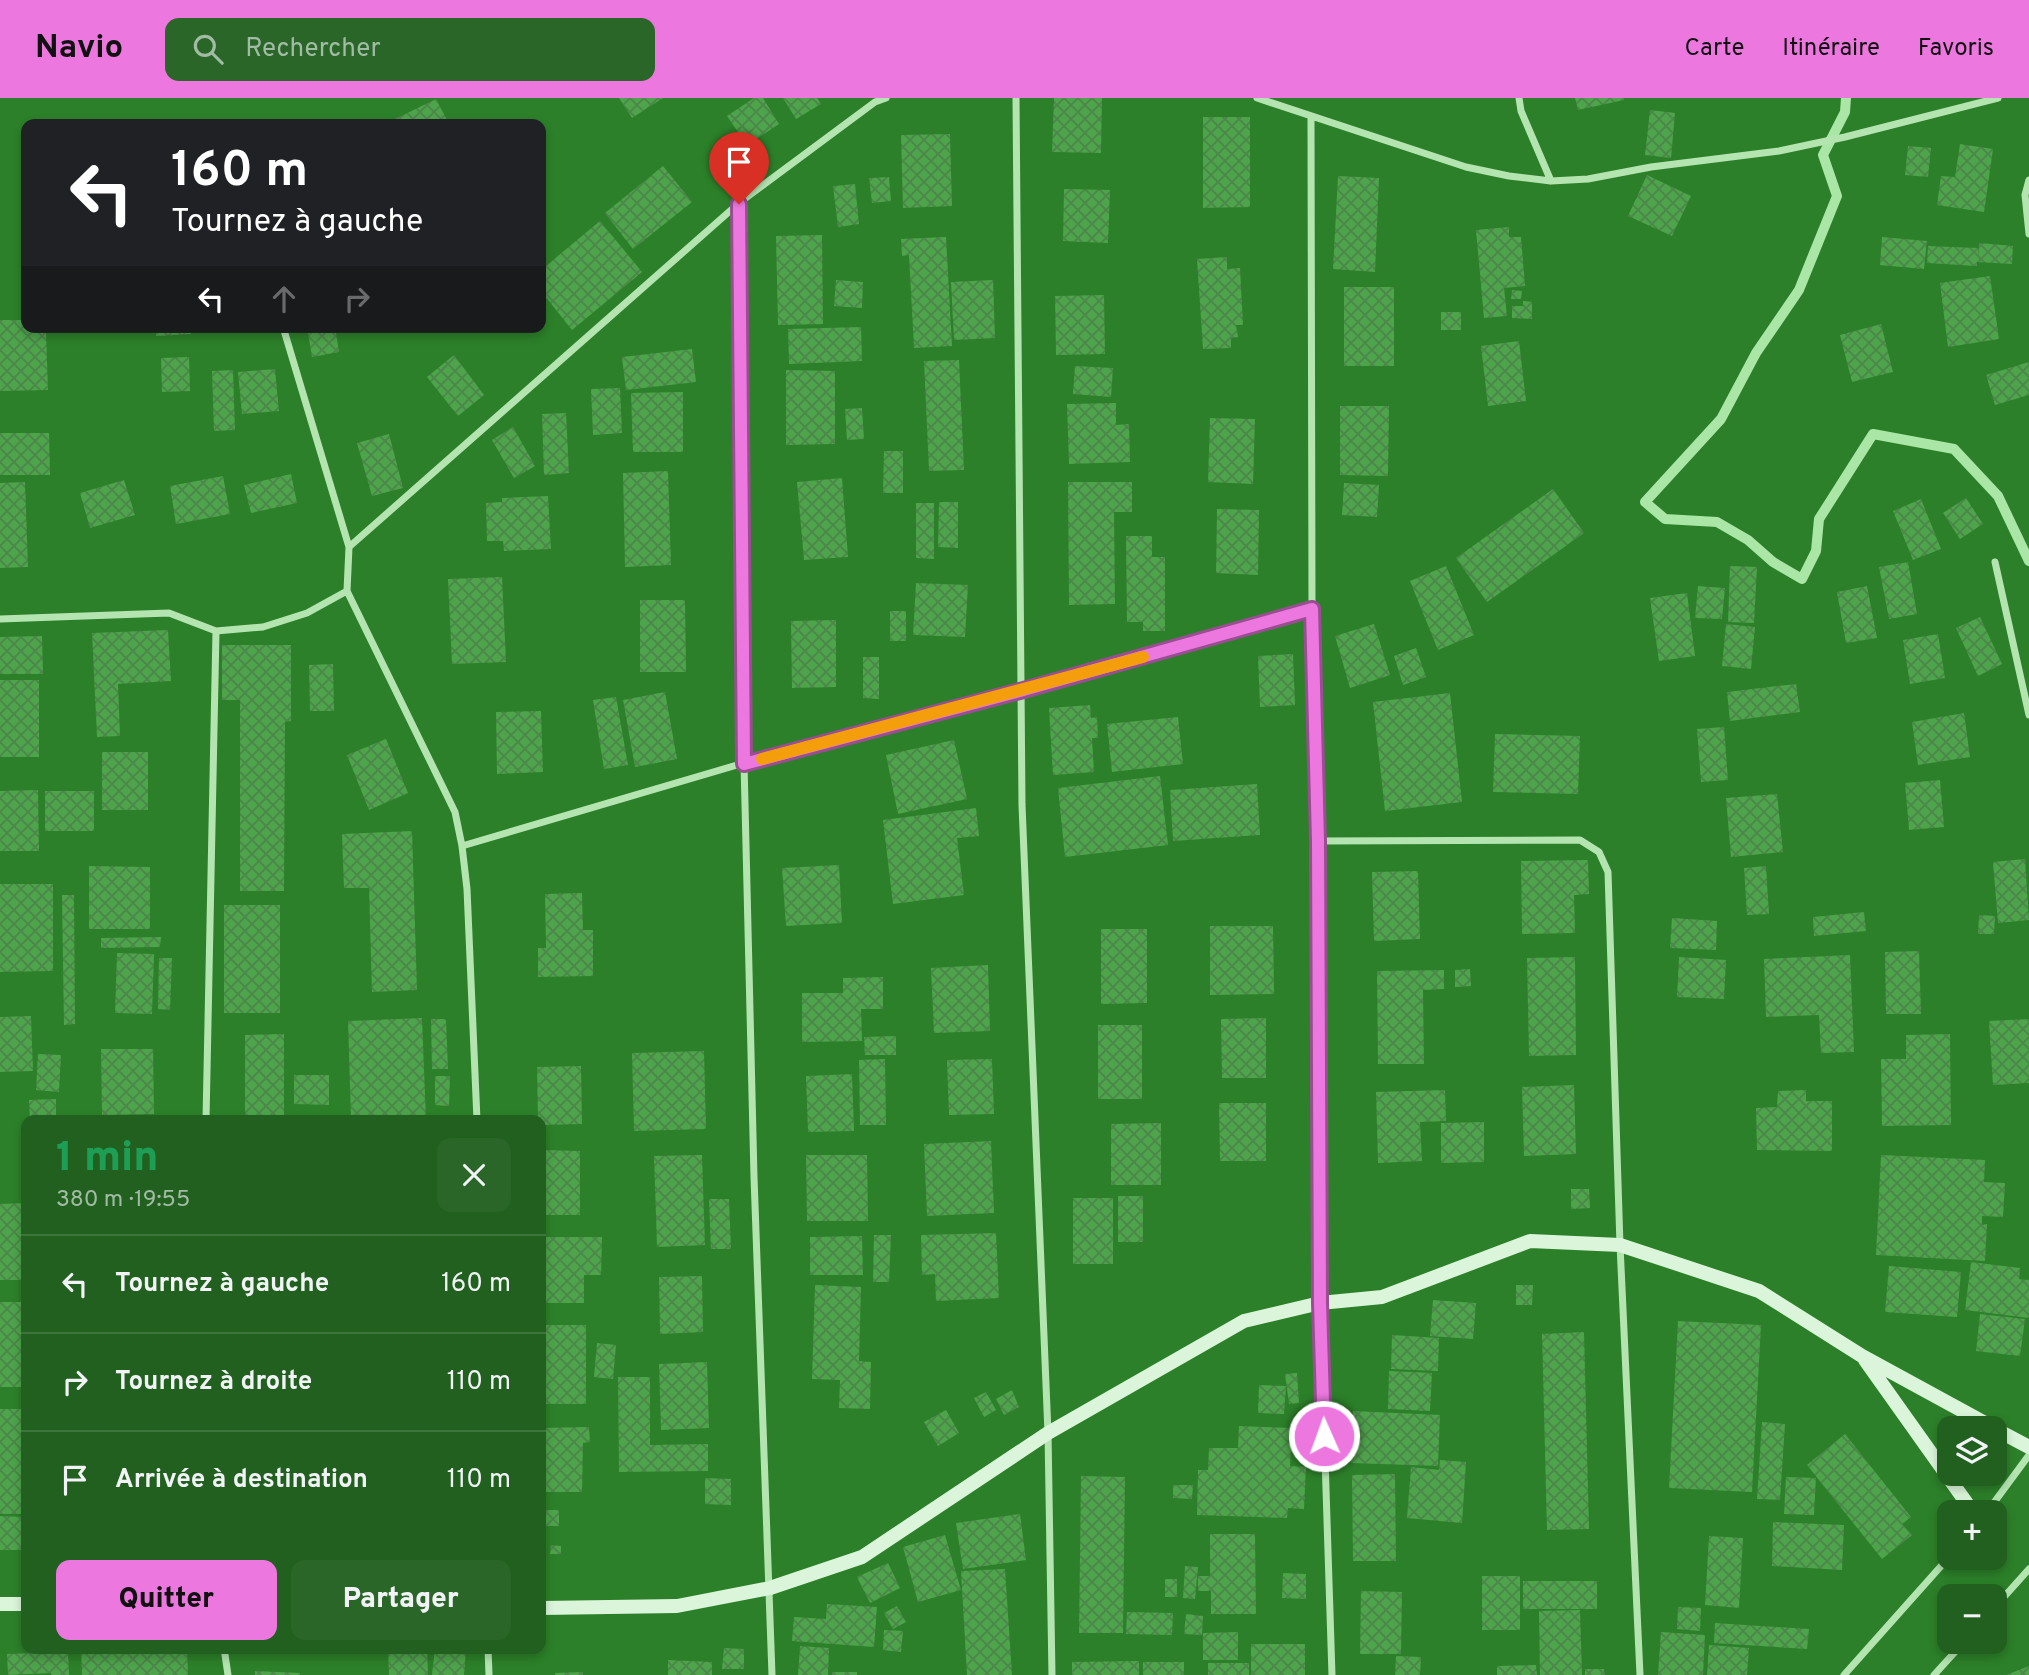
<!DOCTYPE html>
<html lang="fr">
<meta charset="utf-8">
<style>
body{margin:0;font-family:Overpass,sans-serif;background:#296628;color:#f1f3f6;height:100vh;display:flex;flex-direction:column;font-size:26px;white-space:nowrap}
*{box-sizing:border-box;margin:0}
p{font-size:23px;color:#a2bba4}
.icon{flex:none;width:38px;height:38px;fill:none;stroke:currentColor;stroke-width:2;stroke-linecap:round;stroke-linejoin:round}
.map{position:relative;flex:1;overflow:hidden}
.drawer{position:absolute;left:21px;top:1017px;width:525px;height:539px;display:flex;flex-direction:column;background:#21601f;border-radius:14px;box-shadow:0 4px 10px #0003}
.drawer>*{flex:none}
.hud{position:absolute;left:21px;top:21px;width:525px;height:214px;border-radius:14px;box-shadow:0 4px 10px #0003;background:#202124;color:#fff;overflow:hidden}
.fabs{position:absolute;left:1937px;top:1318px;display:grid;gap:14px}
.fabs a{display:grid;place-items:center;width:70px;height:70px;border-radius:14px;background:#21601f;box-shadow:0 4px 10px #0003;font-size:35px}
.pin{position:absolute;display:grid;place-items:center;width:60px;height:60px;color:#fff;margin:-72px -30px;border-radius:50% 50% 50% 0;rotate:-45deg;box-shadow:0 0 7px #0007}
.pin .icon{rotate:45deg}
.me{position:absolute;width:77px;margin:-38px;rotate:358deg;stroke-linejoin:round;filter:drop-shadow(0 0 5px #0008)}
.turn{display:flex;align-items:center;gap:24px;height:147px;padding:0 35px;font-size:32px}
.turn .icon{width:91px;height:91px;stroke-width:2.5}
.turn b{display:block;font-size:49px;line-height:60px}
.lanes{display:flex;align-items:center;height:66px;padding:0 35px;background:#0003;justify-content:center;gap:35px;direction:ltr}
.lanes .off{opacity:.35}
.round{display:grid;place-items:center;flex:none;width:74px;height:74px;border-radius:14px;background:#296628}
.overview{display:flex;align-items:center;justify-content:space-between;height:119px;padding:0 35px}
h1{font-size:42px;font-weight:800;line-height:52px;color:#1e9e55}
.button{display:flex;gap:14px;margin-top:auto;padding:14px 35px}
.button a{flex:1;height:80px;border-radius:14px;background:#ec78df;color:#111;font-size:28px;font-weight:800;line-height:80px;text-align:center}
.button a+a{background:#296628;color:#f1f3f6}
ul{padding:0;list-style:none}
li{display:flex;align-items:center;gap:21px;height:98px;padding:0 35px;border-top:2px solid #3e753d}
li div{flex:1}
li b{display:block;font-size:26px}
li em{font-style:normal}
header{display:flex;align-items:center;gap:42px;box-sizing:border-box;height:98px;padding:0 35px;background:#ec78df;color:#111}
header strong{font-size:33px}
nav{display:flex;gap:38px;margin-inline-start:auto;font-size:24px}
.search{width:490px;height:63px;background:#296628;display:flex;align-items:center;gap:18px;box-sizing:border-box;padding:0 24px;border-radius:14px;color:#a2bba4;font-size:26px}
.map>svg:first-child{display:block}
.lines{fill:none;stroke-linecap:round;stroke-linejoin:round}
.stream{stroke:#aae6a6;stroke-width:10}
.building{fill:url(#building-cross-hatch)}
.street{stroke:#b4e5b1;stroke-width:7}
.secondary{stroke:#dbf5da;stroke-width:14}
.route-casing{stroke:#994e91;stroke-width:18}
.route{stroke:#ec78df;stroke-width:12}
.slow{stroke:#f59e0b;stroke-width:12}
</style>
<header>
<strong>Navio</strong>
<div class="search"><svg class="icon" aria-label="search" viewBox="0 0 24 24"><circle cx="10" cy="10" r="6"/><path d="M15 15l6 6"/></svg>Rechercher</div>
<nav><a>Carte</a><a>Itinéraire</a><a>Favoris</a></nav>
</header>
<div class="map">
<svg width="2029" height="1577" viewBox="0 0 2029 1577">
<defs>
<pattern id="building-cross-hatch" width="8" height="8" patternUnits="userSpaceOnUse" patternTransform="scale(1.75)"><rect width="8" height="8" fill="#4da44a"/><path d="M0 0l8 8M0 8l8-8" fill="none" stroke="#4d854b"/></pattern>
</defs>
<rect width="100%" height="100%" fill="#2c8029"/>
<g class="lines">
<path class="stream" d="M1846,0L1845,14L1823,57L1837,98L1799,192L1756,255L1721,321L1645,404L1665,421L1717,424L1748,442L1773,464L1802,481L1816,453L1819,421L1873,336L1954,351L1998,398L2029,463"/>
</g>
<path class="building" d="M619,0H663L632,20Z
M754,0H763L779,26L747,47L727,18Z
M783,0H817L821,6L796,21Z
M1054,0H1102L1101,55L1052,54Z
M1575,0H1624V2L1578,12Z
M436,1L449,26H385Z
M1650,12L1675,15L1671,60L1645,57Z
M1203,19H1250V109L1203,110Z
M950,36L952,108L903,110L901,37Z
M1960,46L1993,51L1984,114L1937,107L1941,78L1955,79Z
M1908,48L1931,50L1928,79L1905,77Z
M663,68L692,104L633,151L605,115Z
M1647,77L1691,98L1672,138L1628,118Z
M1338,78L1379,80L1375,174L1333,171Z
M889,79L891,103L872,105L869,80Z
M855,86L859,126L838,129L833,88Z
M1064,91L1110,92L1108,145L1063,143Z
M600,123L642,174L572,232L541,193V172Z
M1509,129V139H1521L1525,188L1504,190L1507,218L1484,220L1476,132Z
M822,137L823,226L778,227L776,138Z
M946,139L952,248L914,250L909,157L902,158L901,141Z
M1882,139L1927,143L1924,171L1880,167Z
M1979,145L2013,148L2012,166L1977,164V168L1927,165L1928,148L1978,150V161Z
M1227,159V171L1240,170L1243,227H1236L1238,239L1231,240V250L1203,251L1197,161Z
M1990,178L1999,241L1948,249L1940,185Z
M836,182L863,184L862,210L834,208Z
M993,182L995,240L954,242L951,184Z
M1344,189H1394V268H1344Z
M1512,192L1522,193L1521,201H1511Z
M1104,197L1105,256L1056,257L1055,198Z
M1523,203L1532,204V221L1512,220V208H1523Z
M1441,214H1461V232H1441Z
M0,222H26V229H30L31,234H46L48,292L0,293Z
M1881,226L1893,274L1852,284L1840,237Z
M156,229H190L191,236L156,238Z
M307,229H335L339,254L312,259Z
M861,229L862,263L789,266L788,231Z
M1519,243L1526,303L1488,308L1481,248Z
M692,251L696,284L626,292L622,259Z
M454,257L484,297L458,318L427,279Z
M189,259L190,293L162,294L161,260Z
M959,262L964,372L929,373L924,263Z
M2029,264V297L1995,307L1986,277Z
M1075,268L1113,270L1111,299L1073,296Z
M275,271L279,313L242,316L238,274Z
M233,272L235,332L214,333L212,273Z
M786,272L835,273V346L786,347Z
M620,290L622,335L593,337L591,291Z
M683,294V354H633L631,295Z
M1116,305V327L1129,326L1130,364L1069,366L1067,306Z
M1340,308H1389L1388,378L1340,377Z
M862,310L864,341L847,342L845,311Z
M566,315L569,375L544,377L542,316Z
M1210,320L1255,321L1253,386L1208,384Z
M513,329L535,368L514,380L492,342Z
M0,335H49L50,377H0Z
M389,336L403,390L372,398L357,345Z
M884,353H903V395H883Z
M668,373L671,467L625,469L623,375Z
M291,376L297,405L251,415L244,387Z
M223,378L230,416L176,426L170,388Z
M842,380L848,459L804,462L797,384Z
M124,382L135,417L90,430L80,395Z
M25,384L28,469L0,470V385Z
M1068,384H1132V414H1114L1115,506L1069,507Z
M1344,385L1379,387L1377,419L1342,417Z
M1553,391L1584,435L1487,504L1456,460Z
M548,398L551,451L504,453L503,443H487L486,405L502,404V400Z
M1966,400L1983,426L1960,441L1943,415Z
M1921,401L1941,451L1913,462L1893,413Z
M939,404H958V450L938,449Z
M916,405H934V461L916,460Z
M1217,411L1259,412L1258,477L1216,475Z
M1126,438H1152V459H1165V533H1143V524H1127Z
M1908,464L1917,516L1889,521L1879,469Z
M1446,468L1474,537L1438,552L1410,483Z
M1730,468L1757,469L1754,525L1728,524Z
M502,479L506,564L452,566L448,481Z
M916,485L968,487L965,539L913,537Z
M1698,488L1725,490L1722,521L1695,520Z
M1867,488L1877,540L1846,545L1837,494Z
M1687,495L1695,558L1659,563L1650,500Z
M640,502H685L686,574H640Z
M890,513H906V543H890Z
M1980,519L2002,566L1978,578L1956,530Z
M836,522V589L792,590L791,523Z
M1374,526L1390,577L1350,590L1335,538Z
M1726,526L1755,529L1751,571L1722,568Z
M168,532L171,583L118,586L120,638L97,639L92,535Z
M1938,536L1945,580L1910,586L1903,542Z
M42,538L43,576H0V539Z
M222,547H291V623L285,624L284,793H240V602H222Z
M1416,550L1426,579L1403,587L1394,558Z
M1293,556L1295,607L1260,609L1258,558Z
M863,559H879V601L863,600Z
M333,566L334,613H310L309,567Z
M0,582H39V659H0Z
M1796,586L1800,614L1730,623L1727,594Z
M665,594L677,661L635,669L623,602Z
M1450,595L1462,704L1385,713L1373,604Z
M616,599L628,667L604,671L593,602Z
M1090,607L1091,620L1097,619L1098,640H1092L1094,674L1053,677L1049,610Z
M541,613L543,674L497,676L496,614Z
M1964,615L1970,659L1918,667L1912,624Z
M1178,619L1183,666L1112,674L1107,626Z
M1724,629L1728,682L1701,684L1697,631Z
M1495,636L1580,638L1578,696L1493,694Z
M386,641L408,695L369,712L347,657Z
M954,642L967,701L898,716L886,657Z
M102,654H148V712H102Z
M1160,678L1168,747L1065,759L1058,690Z
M1940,682L1944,729L1909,732L1905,685Z
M1257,686L1260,737L1173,743L1170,692Z
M38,692L39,753H0V693Z
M45,693H94V733H45Z
M1777,696L1783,754L1731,759L1726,700Z
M976,710L979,738L957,740L964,797L893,806L883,722Z
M412,733L417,892L372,894L369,790H344L342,736Z
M2025,761L2029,822L1998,825L1993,764Z
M1588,762L1589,796L1574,797L1575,835L1522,836L1521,763Z
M839,767L842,825L786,828L782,770Z
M89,768L150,769V831H89Z
M1766,768L1769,816L1747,817L1744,770Z
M1418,773L1420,841L1374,843L1372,774Z
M0,786H53V873L0,874Z
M582,795L583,832H593V878L538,879V850H546L545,796Z
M62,797H74L75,926L64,927Z
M224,807H280V915H224Z
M1864,814L1866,833L1814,838L1813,819Z
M1979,817L1995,818L1994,836H1978Z
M1672,820L1717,823L1716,852L1670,850Z
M1210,828H1273L1274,896L1210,897Z
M1101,831H1147V905L1101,906Z
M161,839L160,849L101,850V840Z
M1919,853L1921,916H1886L1885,854Z
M117,855L154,856L152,916L115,915Z
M1850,857L1854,954L1821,955L1819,917L1766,919L1764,861Z
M1575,859L1576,957L1529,958L1527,860Z
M1679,859L1726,862L1724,901L1677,899Z
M159,860H172L170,912L158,911Z
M988,867L990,933L934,935L931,870Z
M1470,871L1471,888L1455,889V872Z
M1444,872V891L1423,892L1424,966H1378L1377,873Z
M883,879V911H861L862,943L802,944V895H843V880Z
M31,918L33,973L0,974V919Z
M422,920L426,1022H378V1018L351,1019L348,923Z
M1266,920V980H1222L1221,921Z
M431,921H446L448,971H432Z
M2029,921V985L1993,987L1989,923Z
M1098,927H1142V1001H1098Z
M284,936V1022H245V937Z
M1950,936L1951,1027L1882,1028L1881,961H1906V937Z
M896,938V957H865L864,939Z
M101,951H153L154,1016L102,1017Z
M704,953L706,1031L634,1033L632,955Z
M38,956L61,957L59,994L36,992Z
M885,961L886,1027H860L859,962Z
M992,961L994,1016L949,1017L947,962Z
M581,968L582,1026L541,1027V1022H538L537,969Z
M852,976L854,1033L808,1034L806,978Z
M294,977H329V1007L294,1006Z
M435,978H450L449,1008L435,1007Z
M1574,987L1576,1056L1524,1058L1522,989Z
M1445,992L1446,1023L1420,1024L1422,1063L1378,1065L1376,994Z
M1806,992V1003H1832V1053L1757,1052L1756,1010L1777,1009L1778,993Z
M56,1001V1022H30L29,1002Z
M1219,1005H1266V1063H1220Z
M1484,1024V1064L1441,1065V1025Z
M1161,1025V1087H1111V1026Z
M991,1043L994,1115L927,1118L924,1046Z
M541,1052L580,1053V1117H541Z
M702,1057L705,1147L657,1149L654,1058Z
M806,1057H867L868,1123H807Z
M1881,1057L1985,1062L1984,1084L2005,1085L2003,1119L1982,1118V1127L1987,1126L1985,1163L1876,1157Z
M1571,1091H1589L1590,1110L1571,1111Z
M1118,1098H1143V1144H1118Z
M1073,1100H1113V1166H1073Z
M709,1101H729L731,1151H711Z
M26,1105L25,1182H0V1106Z
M996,1135L999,1200L936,1203L935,1176L922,1177L921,1137Z
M874,1137H891L889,1184H873Z
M862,1138L863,1177H810V1139Z
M541,1139H602L601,1177H584V1205H541Z
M1971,1164L2020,1170L2019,1181L2029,1182V1220L1965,1212Z
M1889,1168L1961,1174L1957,1219L1885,1214Z
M702,1178L703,1234L660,1236L659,1179Z
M815,1187L861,1189L859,1263L871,1264L870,1311L839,1310L840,1282L812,1281Z
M1516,1187H1533L1532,1207H1516Z
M1433,1202L1476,1205L1473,1241L1430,1238Z
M0,1204H26V1289H0Z
M1980,1216L2025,1221L2020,1258L1976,1253Z
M1678,1223L1761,1227L1752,1394L1669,1390Z
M543,1227H586V1306H544Z
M1584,1234L1589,1431L1547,1432L1542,1236Z
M1392,1237L1439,1240L1438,1273L1391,1271Z
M597,1245L616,1247L613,1281L594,1279Z
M707,1264L709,1330L661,1332L659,1266Z
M1389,1273L1432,1275L1430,1313L1388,1311Z
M1297,1275L1299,1305L1289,1306L1285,1276Z
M618,1279H650V1347L708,1346V1373L619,1374Z
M1259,1287L1286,1288L1284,1316L1258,1315Z
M1012,1292L1019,1309L1004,1317L996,1301Z
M986,1294L996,1312L984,1319L974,1300Z
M0,1311H26V1416H0Z
M946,1312L959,1335L938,1348L924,1324Z
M1353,1313L1440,1317L1438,1368L1351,1365Z
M1762,1324L1785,1326L1780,1402L1757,1401Z
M1239,1328L1292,1330L1290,1368L1306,1369L1304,1411L1288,1410L1287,1420L1197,1417L1198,1372H1208L1209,1350H1238Z
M589,1329L590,1344L583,1345L582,1394H541V1330Z
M1845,1336L1911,1419L1902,1426L1912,1437L1882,1461L1807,1367Z
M1440,1362L1466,1364L1462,1425L1407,1420L1411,1369L1439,1372Z
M1395,1376L1396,1463H1353L1352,1377Z
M1081,1378L1125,1379L1123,1535H1079Z
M1786,1379L1816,1380L1814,1417L1784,1416Z
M705,1380L731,1381V1407L705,1406Z
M1173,1387H1193L1192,1401L1173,1400Z
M541,1412H559V1428H541Z
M1020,1416L1026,1462L963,1471L956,1425Z
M0,1418L26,1419V1452H0Z
M1773,1424L1844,1427L1842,1472L1772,1468Z
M1210,1436H1255L1256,1516H1211V1493H1198V1478H1210Z
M945,1437L961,1492L918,1504L903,1449Z
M1709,1438L1743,1440L1739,1510L1705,1507Z
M551,1447L561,1448V1456H550Z
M888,1465L900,1490L870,1505L857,1479Z
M1185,1468L1198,1469L1195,1501L1183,1500Z
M1005,1471L1012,1577H967L961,1473Z
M1283,1475L1306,1476V1501L1282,1500Z
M1482,1478H1520V1532H1482Z
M1165,1481H1177V1499H1165Z
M1523,1483H1597V1511H1523Z
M1361,1493L1402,1494L1401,1556H1360Z
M827,1506L877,1509L874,1549L792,1543L794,1519L826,1521Z
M897,1508L906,1524L893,1531L884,1515Z
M1678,1509L1701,1510L1700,1533L1677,1531Z
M1580,1512L1582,1577H1540L1539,1513Z
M1127,1514L1173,1515L1172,1537L1126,1536Z
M1186,1516L1203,1518L1202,1537L1184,1536Z
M1715,1525L1809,1531L1807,1551L1714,1545Z
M884,1532L903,1533L901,1554L883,1552Z
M1238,1534V1562H1203V1535Z
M1661,1534L1705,1537L1703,1577H1658Z
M1251,1546H1305V1577H1251Z
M1709,1547L1749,1550L1747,1577H1707Z
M800,1548L829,1550L828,1577H798Z
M81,1550H187L188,1577H82Z
M388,1550H427L428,1577H389Z
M435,1550L466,1552L464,1577H432Z
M724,1550L744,1551V1571H722Z
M68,1554L69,1577H51V1575L8,1577L7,1556Z
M1396,1558L1421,1559L1420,1577H1395Z
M668,1562L712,1564V1577H668Z
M1139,1563V1577H1072V1564Z
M1143,1564H1184V1577H1143Z
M1208,1565H1249V1577H1208Z
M1536,1567L1537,1577H1497V1568Z
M2029,1568V1577H2006Z
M1585,1571H1604L1605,1577H1585Z
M255,1573L300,1575V1577H255Z
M583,1574V1577H555V1575Z
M832,1574H857V1577H832Z"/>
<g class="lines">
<path class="street" d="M1016,0L1022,707L1048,1335L1052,1577
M1257,0L1466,69L1509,78L1551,83L1588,81L1651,69L1779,53L1845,39L1998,0
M1519,0L1521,13L1551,83
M1311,20L1312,511L1318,743L1320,1205L1332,1577
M2029,82L2025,97L2029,136
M739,105L744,665L754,1079L772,1577
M283,229L349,449
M1995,464L2029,617
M347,493L455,714L462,748L467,791L477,1022
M0,521L169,515L216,533L263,529L307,515L347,493L349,449L739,105L875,4L886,0
M1318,743L1580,742L1599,754L1608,774L1620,1147L1640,1577
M462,748L744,665L1020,594L1312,511
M206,1022L216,533
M1987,1414L2029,1357
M1995,1509L2029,1471
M224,1550L228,1577
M488,1550L489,1577
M1844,1577L1950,1458
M1934,1577L1964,1544"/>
<path class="secondary" d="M1865,1262L1973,1414
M1995,1331L2029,1349
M0,1506H26
M541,1510L677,1508L770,1490L862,1459L1048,1335L1244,1223L1320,1205L1382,1199L1530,1143L1620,1147L1759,1193L1862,1258L1994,1330"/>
</g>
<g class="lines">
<defs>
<path id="route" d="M739,106L744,666L1020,593L1312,511L1318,743L1320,1205L1324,1338"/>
</defs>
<use href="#route" class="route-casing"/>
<use href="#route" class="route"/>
<path class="slow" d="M762,661L1143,559"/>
</g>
</svg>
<div class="fabs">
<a><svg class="icon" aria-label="layers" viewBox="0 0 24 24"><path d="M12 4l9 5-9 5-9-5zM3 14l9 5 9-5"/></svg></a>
<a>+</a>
<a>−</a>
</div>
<div class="pin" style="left:739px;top:106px;background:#d93025"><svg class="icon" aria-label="arrive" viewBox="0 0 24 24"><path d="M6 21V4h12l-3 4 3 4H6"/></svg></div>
<svg class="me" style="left:1324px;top:1338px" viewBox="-20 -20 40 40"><circle r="17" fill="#ec78df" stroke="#fff" stroke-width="3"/><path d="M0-11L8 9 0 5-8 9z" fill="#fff"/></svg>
<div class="hud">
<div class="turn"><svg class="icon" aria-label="left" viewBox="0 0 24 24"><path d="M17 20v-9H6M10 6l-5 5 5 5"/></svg><div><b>160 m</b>Tournez à gauche</div></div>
<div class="lanes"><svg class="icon" aria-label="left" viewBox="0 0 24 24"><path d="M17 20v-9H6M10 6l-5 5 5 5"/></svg><svg class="icon off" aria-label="ahead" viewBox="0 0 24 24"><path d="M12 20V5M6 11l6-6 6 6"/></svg><svg class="icon off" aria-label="right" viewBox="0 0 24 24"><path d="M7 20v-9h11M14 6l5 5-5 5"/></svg></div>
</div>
<section class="drawer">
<div class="overview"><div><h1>1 min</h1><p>380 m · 19:55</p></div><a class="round"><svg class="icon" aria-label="close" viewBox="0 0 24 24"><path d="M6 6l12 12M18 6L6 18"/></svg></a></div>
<ul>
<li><svg class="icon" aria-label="left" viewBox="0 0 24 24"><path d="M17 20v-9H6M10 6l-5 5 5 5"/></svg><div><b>Tournez à gauche</b></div><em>160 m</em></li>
<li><svg class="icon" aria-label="right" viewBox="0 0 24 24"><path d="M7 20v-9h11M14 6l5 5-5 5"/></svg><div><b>Tournez à droite</b></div><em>110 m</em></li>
<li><svg class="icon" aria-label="arrive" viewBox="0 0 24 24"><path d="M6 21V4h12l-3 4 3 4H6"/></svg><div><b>Arrivée à destination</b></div><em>110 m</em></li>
</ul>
<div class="button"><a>Quitter</a><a>Partager</a></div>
</section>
</div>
